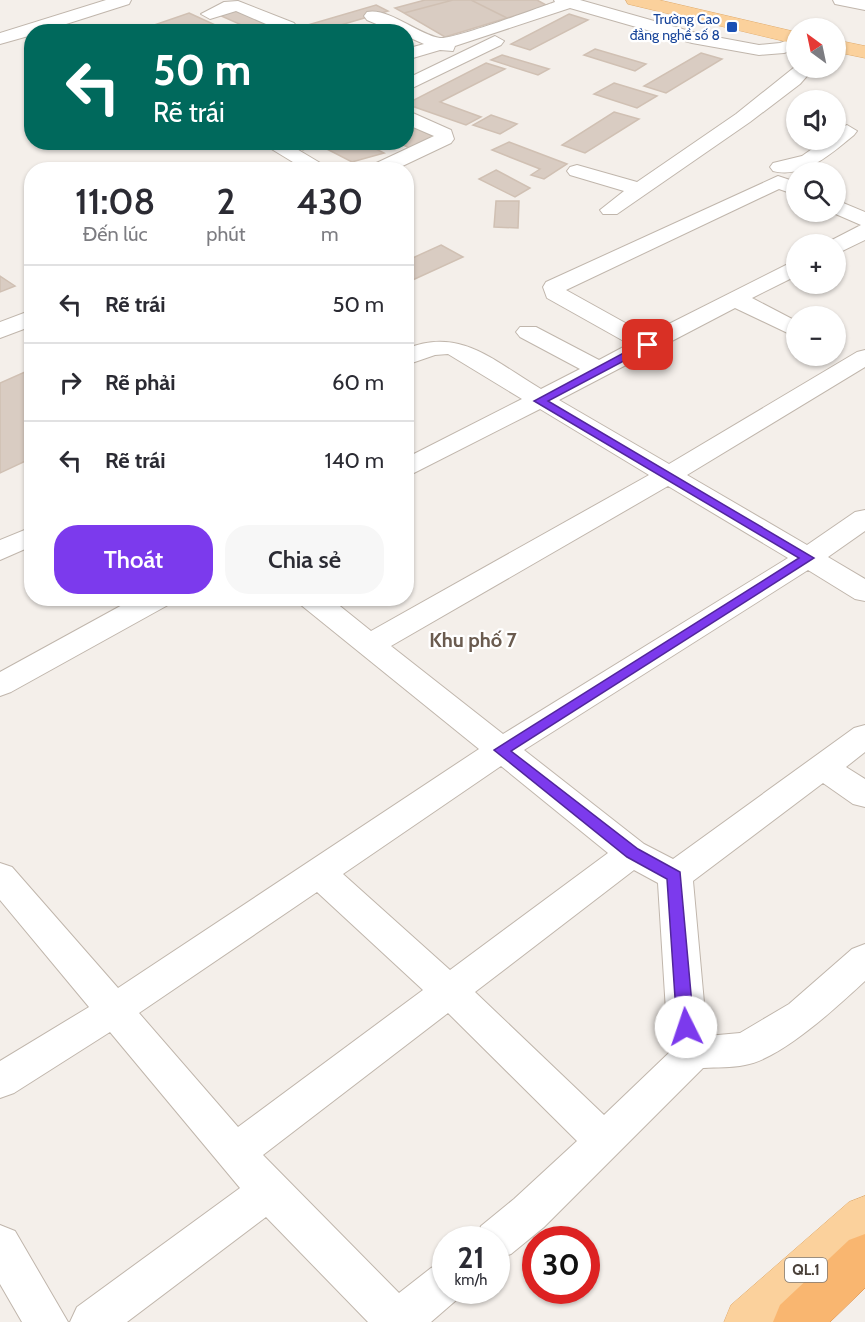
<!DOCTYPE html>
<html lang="vi">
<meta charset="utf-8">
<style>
body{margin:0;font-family:Cabin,sans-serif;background:#f7f7f7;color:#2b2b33;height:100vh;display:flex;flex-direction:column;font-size:22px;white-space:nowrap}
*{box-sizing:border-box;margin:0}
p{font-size:20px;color:#7c7c81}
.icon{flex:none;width:33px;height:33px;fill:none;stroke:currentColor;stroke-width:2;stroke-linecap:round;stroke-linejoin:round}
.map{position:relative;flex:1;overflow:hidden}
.sheet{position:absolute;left:24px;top:162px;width:390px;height:444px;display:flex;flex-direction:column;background:#fff;border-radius:24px;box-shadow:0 2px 4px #0004}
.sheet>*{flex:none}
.banner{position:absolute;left:24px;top:24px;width:390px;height:126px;border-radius:24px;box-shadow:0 2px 4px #0004;background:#00695c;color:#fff;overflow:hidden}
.needle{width:39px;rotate:327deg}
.controls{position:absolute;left:786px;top:18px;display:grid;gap:12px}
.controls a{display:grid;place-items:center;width:60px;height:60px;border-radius:50%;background:#fff;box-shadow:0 2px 4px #0004;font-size:30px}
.speed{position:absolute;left:432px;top:1226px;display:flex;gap:12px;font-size:30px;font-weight:700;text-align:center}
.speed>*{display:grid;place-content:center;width:78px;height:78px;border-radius:50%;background:#fff;box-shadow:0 2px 4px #0004;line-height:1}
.speed small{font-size:15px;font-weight:400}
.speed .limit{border:9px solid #d22;background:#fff;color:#111}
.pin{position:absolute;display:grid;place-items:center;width:51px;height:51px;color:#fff;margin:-26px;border-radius:12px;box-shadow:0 3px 9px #0006}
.me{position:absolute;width:66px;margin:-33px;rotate:356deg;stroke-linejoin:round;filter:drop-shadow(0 0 4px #0008)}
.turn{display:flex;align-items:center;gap:21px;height:126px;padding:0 30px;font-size:27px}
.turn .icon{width:78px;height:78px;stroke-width:2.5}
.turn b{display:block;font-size:42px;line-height:51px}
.eta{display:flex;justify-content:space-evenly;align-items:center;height:102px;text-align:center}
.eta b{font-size:36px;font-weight:600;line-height:42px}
.cta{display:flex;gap:12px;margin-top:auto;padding:12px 30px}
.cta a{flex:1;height:69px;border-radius:24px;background:#7c3aed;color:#fff;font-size:24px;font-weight:600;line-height:69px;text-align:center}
.cta a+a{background:#f7f7f7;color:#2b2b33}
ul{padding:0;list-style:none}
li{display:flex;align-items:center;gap:18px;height:78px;padding:0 30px;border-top:2px solid #e1e1e2}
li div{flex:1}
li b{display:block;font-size:22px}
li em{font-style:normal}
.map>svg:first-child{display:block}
.building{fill:#d9ccc2;stroke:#d0c0b3;stroke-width:1.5}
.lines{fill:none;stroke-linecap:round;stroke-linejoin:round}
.minor-casing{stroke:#c0b6ac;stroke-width:2}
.major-casing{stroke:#e0ab6c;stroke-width:1}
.highway-casing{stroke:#d9883f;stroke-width:1}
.minor{fill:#fff;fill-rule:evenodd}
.major{fill:#fbd19c;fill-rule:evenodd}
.highway{fill:#f9b670;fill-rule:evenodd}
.route{fill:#7c3aed;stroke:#51269a;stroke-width:1.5}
.transit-dot{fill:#1a4fb4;stroke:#fff;stroke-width:2}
.labels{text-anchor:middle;stroke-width:4.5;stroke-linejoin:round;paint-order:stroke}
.far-transit-label{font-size:14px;fill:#164399;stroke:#fff;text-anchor:end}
.shield{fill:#fff;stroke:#7f7974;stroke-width:1.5}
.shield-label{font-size:15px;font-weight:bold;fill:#483f38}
.quarter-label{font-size:20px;font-weight:bold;fill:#6a5b4f;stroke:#fff}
</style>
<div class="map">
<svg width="865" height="1322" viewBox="0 0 865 1322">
<rect width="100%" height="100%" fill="#f4efea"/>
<path class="building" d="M425,0H453L404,13L395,8Z
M453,0H471L507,18L445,37L404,13Z
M471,0H537L548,6L507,18Z
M376,5L388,11L317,32H310L301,27Z
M234,8L278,27L257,32L217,14Z
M189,13L224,29L217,32H134Z
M569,14L588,20L530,50L511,44Z
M595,49L646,64L635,71L584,55Z
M701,53L722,59L666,93L644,86Z
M502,55L549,69L538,75L491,60Z
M486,63L505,69L440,102L481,117L466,125L406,104Z
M614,83L657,96L637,108L594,94Z
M614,112L639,119L585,153L562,145Z
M491,115L517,124L500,134L473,125Z
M406,123L435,137L409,148L398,142H406Z
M288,142H321L303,150Z
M321,142H397L378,150L384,153L352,162L317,144Z
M509,142L567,164L544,179L531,175L540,169L492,150Z
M496,170L530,188L515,197L479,179Z
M496,201H519L518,228L494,227Z
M441,245L463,257L406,283V261Z
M0,276L15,286L0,292Z
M27,371L32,374V458L0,473V383Z"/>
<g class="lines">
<defs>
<path id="minor" d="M106,0H131L129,4L41,32H32V35L0,44V33Z
M554,0H580L700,34L759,45L780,43L796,37V49L784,53L759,55L692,43L570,8L455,46L453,51L440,50L406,60V49L424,44L406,36V32H395L367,20L364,16L367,12C388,7 419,35 440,38C452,40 538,8 555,2Z
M833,0H865V10L835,4Z
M238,1L294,23L297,27L291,32L282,31L236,11L210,19L201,14L224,2Z
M495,36L504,41L501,45L406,91V79Z
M796,66L814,68L800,84L750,122L617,214H603L600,210L624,191L570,175L567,171L570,167L577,165L637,182L736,114Z
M406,110L451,130L454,139L451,143L394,170H367L370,166L434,136L406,124Z
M847,125L857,131L854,135C832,153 804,179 773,171L770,167L773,163L802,156L825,140H836V131Z
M260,142H285L332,170H306Z
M778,176L796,182V195L779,189L566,290L647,335L796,260V276L752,298L796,321V337L735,308L559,400L669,464L857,352L865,350V367L687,475L807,545L855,512L865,510V531L828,557L865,579V601L855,599L808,570L524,750L644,844L673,859L854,728L865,725V752L846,767L865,779V807L853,804L823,783L693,881L707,1036L740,1033L789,1004L852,949L865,944V981C838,1006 781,1059 745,1065C731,1068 717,1067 703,1068L544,1227L511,1254L496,1259V1239H476L481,1226L514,1199L577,1141L448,1013L263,1155L399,1293L431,1268L446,1262V1290H464L461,1296L431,1322H368L266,1217L127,1322H70L77,1307L240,1188L110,1032L14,1093L0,1098V1061L89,1007L0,900V863L12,867L118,988L479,749L301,605L297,598H330L371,631L649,475L540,409L406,477V458L522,399L448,354L435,355L406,365V349C461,326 496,363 541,389L580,369L520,337L516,332L520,327H536L599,360L629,344L547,298L543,287L546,282ZM668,486L788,558L503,734L391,646ZM501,766L608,853L450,970L343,874ZM634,870L658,883L667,1027L673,1049L604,1115L475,992ZM317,892L423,990L238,1127L139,1013Z
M836,200L865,212V240L836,254V244H827L828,242L861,225L831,212H836Z
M32,310V326L0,338V322Z
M32,527V546L0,560V540Z
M135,598H172L168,605L11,692L0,696V672Z
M0,1225L15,1231L68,1322H22L0,1284Z"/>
<path id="major" d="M626,0H659L796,32V44L628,4Z
M836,40L865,46V58L836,52Z
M865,1196V1247L783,1322H724L731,1305L849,1202Z"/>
<path id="highway" d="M865,1234V1288L830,1322H773L780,1305L849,1240Z"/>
</defs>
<use href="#minor" class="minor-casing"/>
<use href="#major" class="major-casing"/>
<use href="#highway" class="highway-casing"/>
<use href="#minor" class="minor"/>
<use href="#major" class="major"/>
<use href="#highway" class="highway"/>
</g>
<path class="route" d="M644,342L654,345L548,401L814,558L511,751L638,849L680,872L694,1027L692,1032L686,1034L680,1032L677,1027L667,879L627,857L494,750L799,558L534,401Z"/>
<rect class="transit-dot" x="726" y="21" width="12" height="12" rx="3"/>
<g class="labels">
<g class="far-transit-label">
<text x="720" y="24">Trường Cao<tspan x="720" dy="16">đẳng nghề số 8</tspan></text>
</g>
<rect class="shield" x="785" y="1258" width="42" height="24" rx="4.5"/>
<g class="shield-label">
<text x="806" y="1275">QL.1</text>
</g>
<g class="quarter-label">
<text x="473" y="647">Khu phố 7</text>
</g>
</g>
</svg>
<div class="controls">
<a><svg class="needle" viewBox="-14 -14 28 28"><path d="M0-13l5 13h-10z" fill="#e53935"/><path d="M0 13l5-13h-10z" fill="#7c7c81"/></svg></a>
<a><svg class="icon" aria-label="sound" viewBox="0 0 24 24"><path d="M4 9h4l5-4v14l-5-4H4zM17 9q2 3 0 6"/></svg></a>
<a><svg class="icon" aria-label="search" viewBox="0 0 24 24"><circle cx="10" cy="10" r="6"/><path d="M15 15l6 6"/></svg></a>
<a>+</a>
<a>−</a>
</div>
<div class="speed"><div>21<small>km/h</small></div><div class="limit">30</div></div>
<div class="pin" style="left:648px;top:345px;background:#d93025"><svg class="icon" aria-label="arrive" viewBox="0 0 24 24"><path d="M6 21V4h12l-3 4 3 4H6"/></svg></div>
<svg class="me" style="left:686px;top:1027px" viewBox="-20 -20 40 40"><circle r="19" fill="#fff"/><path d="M0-13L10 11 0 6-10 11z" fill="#7c3aed"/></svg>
<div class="banner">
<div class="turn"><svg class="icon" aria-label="left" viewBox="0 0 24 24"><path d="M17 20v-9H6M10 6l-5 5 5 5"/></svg><div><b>50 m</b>Rẽ trái</div></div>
</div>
<section class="sheet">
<div class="eta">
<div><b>11:08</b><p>Đến lúc</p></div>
<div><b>2</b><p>phút</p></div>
<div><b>430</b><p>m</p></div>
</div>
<ul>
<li><svg class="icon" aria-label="left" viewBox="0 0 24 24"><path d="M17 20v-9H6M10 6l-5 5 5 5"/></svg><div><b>Rẽ trái</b></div><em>50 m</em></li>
<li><svg class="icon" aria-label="right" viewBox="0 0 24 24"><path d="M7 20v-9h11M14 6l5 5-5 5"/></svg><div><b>Rẽ phải</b></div><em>60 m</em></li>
<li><svg class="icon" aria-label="left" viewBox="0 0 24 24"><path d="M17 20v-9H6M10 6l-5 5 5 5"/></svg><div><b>Rẽ trái</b></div><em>140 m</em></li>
</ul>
<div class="cta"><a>Thoát</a><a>Chia sẻ</a></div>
</section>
</div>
